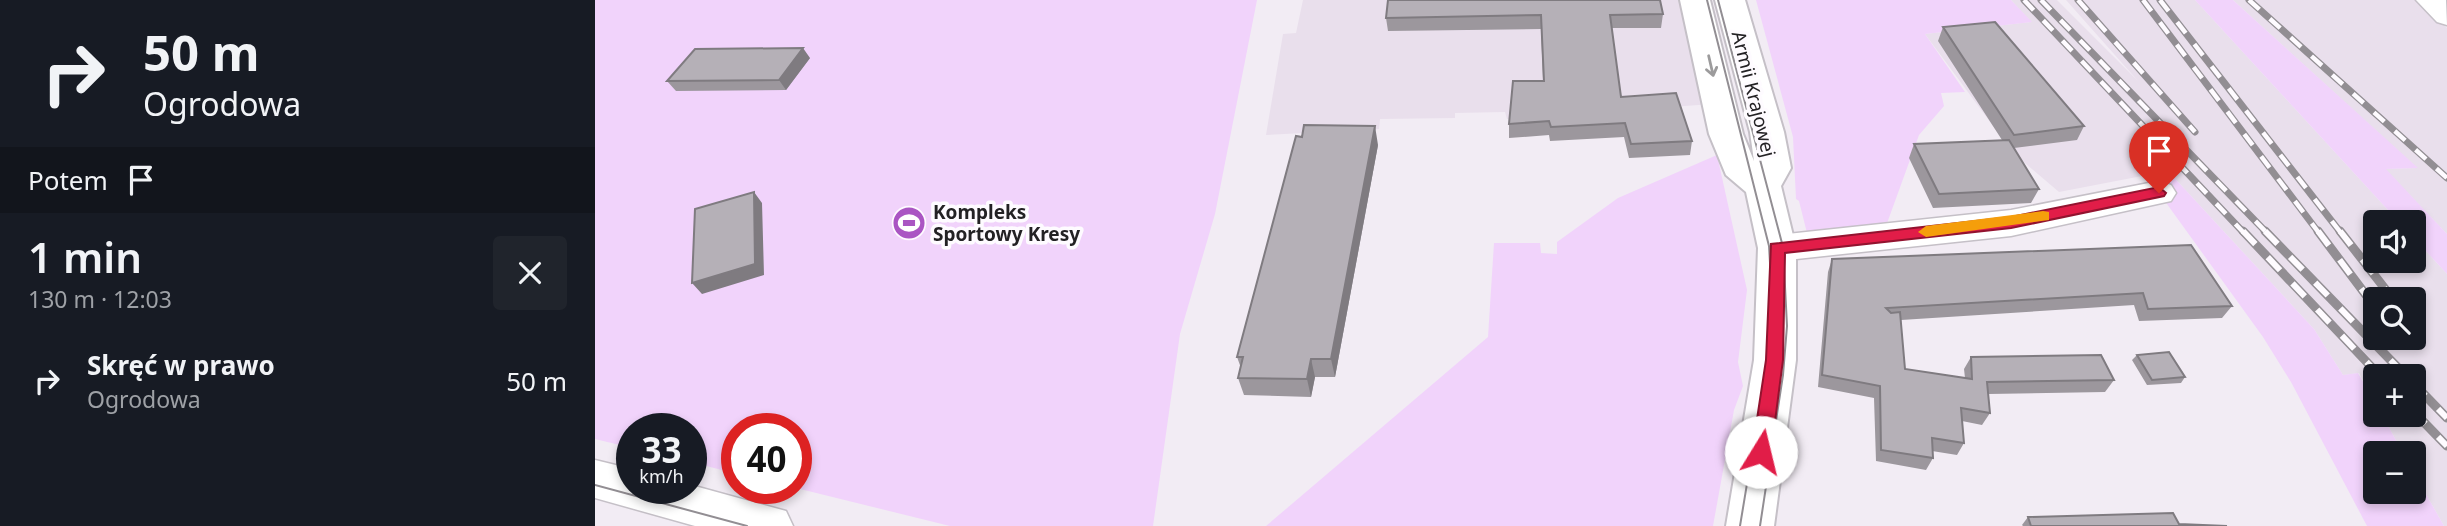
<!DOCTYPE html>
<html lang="pl">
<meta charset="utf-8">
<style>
body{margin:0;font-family:"Noto Sans",sans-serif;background:#20242c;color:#f1f3f6;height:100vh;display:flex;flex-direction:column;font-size:26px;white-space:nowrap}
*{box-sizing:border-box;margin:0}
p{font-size:23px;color:#9ea1a6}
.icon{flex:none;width:38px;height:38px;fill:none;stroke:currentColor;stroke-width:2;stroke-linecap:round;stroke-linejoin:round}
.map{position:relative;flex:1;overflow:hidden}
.sheet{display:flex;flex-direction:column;background:#171b24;width:595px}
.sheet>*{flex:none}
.banner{background:#171b24;color:#f1f3f6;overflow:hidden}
.controls{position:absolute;left:1768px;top:210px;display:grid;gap:14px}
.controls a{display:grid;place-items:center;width:63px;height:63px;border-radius:7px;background:#171b24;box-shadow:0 4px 10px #0003;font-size:35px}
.speed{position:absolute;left:21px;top:413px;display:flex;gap:14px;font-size:35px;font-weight:700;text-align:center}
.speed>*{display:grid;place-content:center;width:91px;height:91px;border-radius:50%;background:#171b24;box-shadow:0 4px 10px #0003;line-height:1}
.speed small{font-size:18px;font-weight:400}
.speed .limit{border:10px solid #d22;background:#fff;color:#111}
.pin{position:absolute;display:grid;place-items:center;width:60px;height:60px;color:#fff;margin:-72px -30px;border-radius:50% 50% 50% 0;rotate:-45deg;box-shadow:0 0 7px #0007}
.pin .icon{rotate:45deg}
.me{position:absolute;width:77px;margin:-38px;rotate:9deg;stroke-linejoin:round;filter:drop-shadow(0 0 5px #0008)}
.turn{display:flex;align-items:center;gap:24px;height:147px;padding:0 28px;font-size:32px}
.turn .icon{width:91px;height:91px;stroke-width:2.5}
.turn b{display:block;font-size:49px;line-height:60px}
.then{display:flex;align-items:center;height:66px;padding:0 28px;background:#0003;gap:14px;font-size:26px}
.round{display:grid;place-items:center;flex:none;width:74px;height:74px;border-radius:7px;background:#20242c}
.overview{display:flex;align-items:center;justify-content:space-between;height:119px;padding:0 28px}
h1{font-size:42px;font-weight:600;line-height:52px}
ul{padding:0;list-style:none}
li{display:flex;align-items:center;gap:21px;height:98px;padding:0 28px}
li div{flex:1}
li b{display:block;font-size:26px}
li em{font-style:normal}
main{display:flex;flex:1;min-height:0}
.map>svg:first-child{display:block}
.built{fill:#e9dfec;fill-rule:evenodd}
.green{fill:#f1d3fb}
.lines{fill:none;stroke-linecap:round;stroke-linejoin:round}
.street-casing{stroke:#c5c0c7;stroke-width:3}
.secondary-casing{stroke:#c5c0c7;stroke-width:4}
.street{fill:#fff;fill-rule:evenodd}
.secondary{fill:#fff;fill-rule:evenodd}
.tram{stroke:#928e93;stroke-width:2}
.rail-far1-casing{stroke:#928e93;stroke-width:7}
.rail-casing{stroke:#928e93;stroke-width:9}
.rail-far1{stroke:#fefbff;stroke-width:4.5;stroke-dasharray:14;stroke-linecap:butt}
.rail{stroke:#fefbff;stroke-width:6;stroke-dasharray:18;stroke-linecap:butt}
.wall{fill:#9c979d}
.shaded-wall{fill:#7f7b80}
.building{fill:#b5b0b7;stroke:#7f7b80;stroke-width:2}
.oneway{stroke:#9c9b9c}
.route{fill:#e11d48;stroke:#92132f;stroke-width:2}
.slow{fill:#f59e0b}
.labels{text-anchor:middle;stroke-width:7;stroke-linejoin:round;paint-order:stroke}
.street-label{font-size:19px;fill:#232124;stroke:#fefbff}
.poi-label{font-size:19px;font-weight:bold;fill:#232124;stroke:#fefbff;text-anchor:start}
</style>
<main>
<section class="sheet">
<div class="banner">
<div class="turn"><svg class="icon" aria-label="right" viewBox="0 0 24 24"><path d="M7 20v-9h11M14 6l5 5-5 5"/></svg><div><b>50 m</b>Ogrodowa</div></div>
<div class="then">Potem<svg class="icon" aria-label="arrive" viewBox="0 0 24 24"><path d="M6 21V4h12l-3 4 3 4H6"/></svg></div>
</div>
<div class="overview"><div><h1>1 min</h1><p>130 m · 12:03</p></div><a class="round"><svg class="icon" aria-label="close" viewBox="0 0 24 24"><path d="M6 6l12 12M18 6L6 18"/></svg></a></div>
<ul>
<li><svg class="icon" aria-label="right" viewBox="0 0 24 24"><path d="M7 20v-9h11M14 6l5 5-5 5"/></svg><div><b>Skręć w prawo</b><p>Ogrodowa</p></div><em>50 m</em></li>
</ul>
</section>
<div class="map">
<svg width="1852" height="526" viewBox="0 0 1852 526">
<rect width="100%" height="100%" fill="#f2ecf4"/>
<path class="built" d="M708,0H1093L1117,104L912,119L910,112L860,113V118L785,119L784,129L671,135L688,34L701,33Z
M1416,0H1462L1543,81L1471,0H1600L1804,222H1780V261H1818V237L1852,274V526H1849L1818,471V453H1808L1787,415H1818V376H1780V402L1764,373L1748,375L1719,329L1573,171L1464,192L1418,153L1330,34L1436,22ZM1780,299H1818V338H1780Z
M1638,0H1822L1852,28V234L1790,169L1822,168Z"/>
<path class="green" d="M0,0H662L620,214L585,334L558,526H355L201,488V429H142V474L96,462V429H37V448L0,439Z
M1161,0H1416L1437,22L1330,34L1370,92L1346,93L1349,106L1324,135L1291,226L1212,233L1204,201L1201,199L1198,137Z
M1600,0H1638L1823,168L1791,169L1852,234V274L1818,237V222H1804Z
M1122,155L1152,290L1143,362L1148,386L1139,410L1118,526H671L893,337L899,243H945L946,253L962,254V242L1023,198Z
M1573,171L1719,329L1748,375L1763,373L1780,402V415H1787L1808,453H1780V492H1818V471L1849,526H1772L1696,382L1668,337L1551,175Z"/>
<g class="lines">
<defs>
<path id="street" d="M1821,0H1851L1852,25L1842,22Z
M1564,181L1576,185L1581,193L1576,201L1416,236L1182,261L1169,257L1164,248L1169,239L1182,235L1416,210Z
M0,460L37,469V488H96V485L191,511L198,526H100L0,498Z"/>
<path id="secondary" d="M1085,0H1115L1148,134L1159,161L1155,132L1120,0H1150L1189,132L1196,168L1186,186L1201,248V360L1179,526H1131L1159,360L1163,248L1151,192L1131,175L1114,134Z"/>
</defs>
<use href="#street" class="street-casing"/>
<use href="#secondary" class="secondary-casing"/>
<use href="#street" class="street"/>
<use href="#secondary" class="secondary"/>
<path class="tram" d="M1112,0L1174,246L1177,297L1173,357L1145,526
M1123,0L1188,247L1192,326L1188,375L1165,526
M0,485L152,526"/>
<defs>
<path id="rail-far1" d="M1429,0L1649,233
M1446,0L1672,233
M1483,0L1600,132
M1548,0L1724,233
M1565,0L1746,233
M1654,0L1852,178"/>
<path id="rail" d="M1648,231L1785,376
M1670,231L1811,376
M1723,231L1780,307
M1745,231L1798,299
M1818,383L1852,418
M1818,411L1852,446"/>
</defs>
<use href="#rail-far1" class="rail-far1-casing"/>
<use href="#rail" class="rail-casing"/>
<use href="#rail-far1" class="rail-far1"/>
<use href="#rail" class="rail"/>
</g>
<path class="wall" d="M793,0L1068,14L1066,28H1017L1026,97L1097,141L1095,155L1034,158L1029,137L955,141L954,135L914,138V124L948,81L946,29L793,31L791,18Z
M1348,27L1489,126L1482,140L1419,148L1444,189L1436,203L1338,208L1314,158L1319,144L1407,140L1343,41Z
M215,58L191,90L81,91L72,81Z
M783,145L740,377H720L716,397L649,395L643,378L646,368L642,357Z
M1596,245L1637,306L1627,318L1544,321L1539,305L1306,320L1310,369L1370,378L1369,369L1376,357L1519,380L1510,392L1393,394L1395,413L1387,425L1367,421L1369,443L1362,455L1337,451L1338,458L1331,470L1281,461L1279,398L1223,387L1233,272L1237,259Z
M1542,355L1590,377L1586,383L1552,385L1537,360Z
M1433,517L1584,524L1632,526H1428L1427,525Z"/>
<path class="shaded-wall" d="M208,48L215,58L191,90L184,80Z
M780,126L783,145L740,377L736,359Z
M159,192L167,203L169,275L107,294L97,283Z
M716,359L720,377L716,397L712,379Z"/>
<path class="building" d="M793,0H1065L1068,14L1015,15L1026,97L1081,93L1097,141L1036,144L1030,123L956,127L954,121L914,124L918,81H949L946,15L791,18Z
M1400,22L1489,126L1419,135L1348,27Z
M208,48L184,80L72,81L100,49Z
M709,125L780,126L736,359H716L712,379L643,378L648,357H642L701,136L707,137Z
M1414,140L1444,189L1344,194L1319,144Z
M159,192L160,264L97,283L100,209Z
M1596,245L1637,306L1553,309L1548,293L1291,308L1296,313L1305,312L1310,369L1377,379L1376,357L1506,355L1519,380L1392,382L1395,413L1366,408L1369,443L1337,438L1338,458L1286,450L1285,386L1227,375L1237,259Z
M1574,352L1590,377L1557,380L1542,355Z
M1578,513L1584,524L1632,526H1436L1433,517Z"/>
<defs><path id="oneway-shaft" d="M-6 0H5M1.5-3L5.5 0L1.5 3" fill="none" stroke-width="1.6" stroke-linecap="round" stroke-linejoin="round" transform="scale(1.75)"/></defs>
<use class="oneway" href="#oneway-shaft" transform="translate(1116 66) rotate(77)"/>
<path class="route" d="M1564,187L1571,193L1569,196L1416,228L1190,253L1188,360L1176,452L1173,458H1160L1157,452L1171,360L1176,244L1416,217Z"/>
<path class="slow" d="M1448,211L1454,212V220L1331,237L1323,232L1331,226Z"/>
<defs>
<symbol id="stadium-disc" viewBox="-11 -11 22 22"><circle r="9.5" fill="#aa55c3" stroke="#fefbff"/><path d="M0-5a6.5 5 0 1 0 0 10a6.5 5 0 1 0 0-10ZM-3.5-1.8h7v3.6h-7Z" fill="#fff"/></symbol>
</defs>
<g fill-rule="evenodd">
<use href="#stadium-disc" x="295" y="204" width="38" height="38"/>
</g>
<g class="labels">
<g class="street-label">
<text transform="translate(1159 94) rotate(76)" y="7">Armii Krajowej</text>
</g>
<g class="poi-label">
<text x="338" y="219">Kompleks<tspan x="338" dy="22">Sportowy Kresy</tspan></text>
</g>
</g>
</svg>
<div class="controls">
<a><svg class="icon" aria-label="sound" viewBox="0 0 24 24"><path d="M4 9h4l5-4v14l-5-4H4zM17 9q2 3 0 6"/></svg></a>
<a><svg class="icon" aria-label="search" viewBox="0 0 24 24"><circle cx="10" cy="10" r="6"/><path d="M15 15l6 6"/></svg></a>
<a>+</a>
<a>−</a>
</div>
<div class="speed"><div>33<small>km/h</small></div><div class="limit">40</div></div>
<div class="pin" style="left:1564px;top:193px;background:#d93025"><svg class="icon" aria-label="arrive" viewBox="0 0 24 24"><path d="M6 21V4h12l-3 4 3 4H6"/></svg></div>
<svg class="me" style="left:1166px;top:452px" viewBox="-20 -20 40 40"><circle r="19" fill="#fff"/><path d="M0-13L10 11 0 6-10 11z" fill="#e11d48"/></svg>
</div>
</main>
